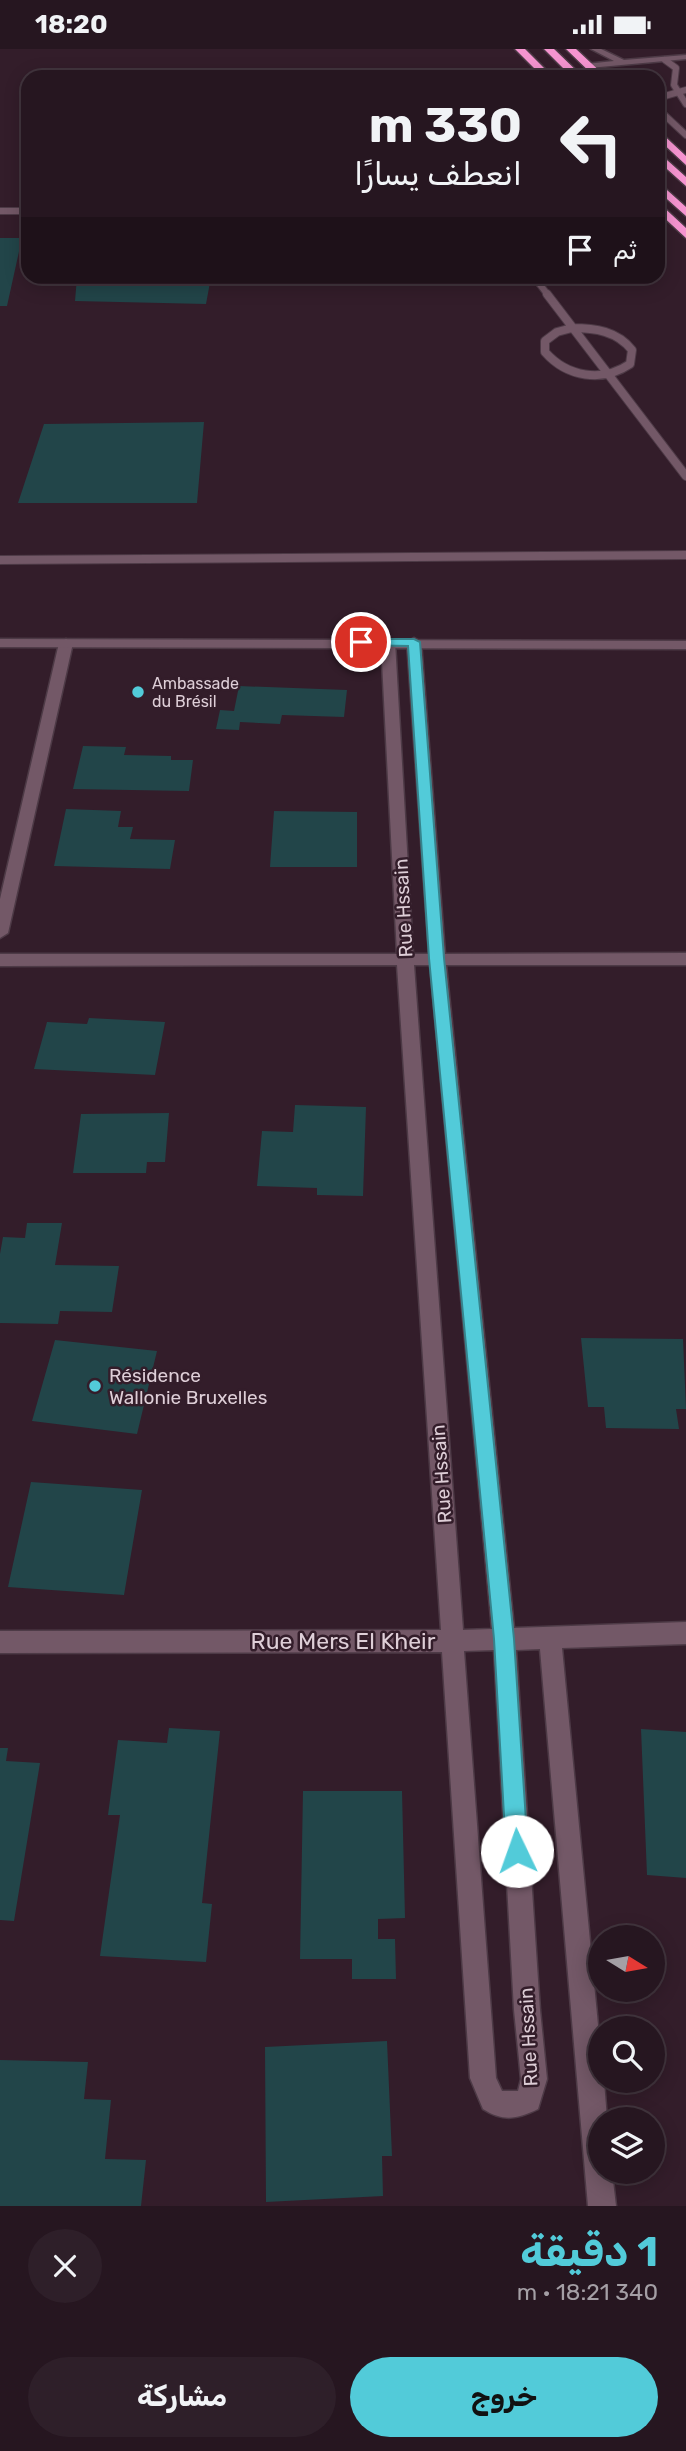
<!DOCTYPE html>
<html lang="ar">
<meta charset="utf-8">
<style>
body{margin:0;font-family:Rubik,"Noto Sans Arabic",sans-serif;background:#2e1f29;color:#f1f3f6;direction:rtl;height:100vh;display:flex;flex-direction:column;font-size:26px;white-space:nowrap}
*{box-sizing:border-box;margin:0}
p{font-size:23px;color:#a49fa5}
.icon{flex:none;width:38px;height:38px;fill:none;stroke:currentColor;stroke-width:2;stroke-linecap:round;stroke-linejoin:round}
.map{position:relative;height:2157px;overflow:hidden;direction:ltr}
.details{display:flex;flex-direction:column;background:#261620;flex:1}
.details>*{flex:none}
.hud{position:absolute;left:21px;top:21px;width:644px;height:214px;border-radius:21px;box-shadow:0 4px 18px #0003,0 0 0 2px #42353e;direction:rtl;background:#261620;color:#f1f3f6;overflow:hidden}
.needle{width:46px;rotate:101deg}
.buttons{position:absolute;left:588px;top:1876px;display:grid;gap:14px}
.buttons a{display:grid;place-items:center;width:77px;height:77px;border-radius:50%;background:#261620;box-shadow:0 4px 18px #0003,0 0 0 2px #42353e;font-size:35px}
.pin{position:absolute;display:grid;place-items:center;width:60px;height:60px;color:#fff;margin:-30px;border:4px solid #fff;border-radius:50%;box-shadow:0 2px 7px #0007}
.me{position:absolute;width:77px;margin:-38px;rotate:357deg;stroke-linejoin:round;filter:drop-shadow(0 0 5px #0008)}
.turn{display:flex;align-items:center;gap:24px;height:147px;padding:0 28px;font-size:32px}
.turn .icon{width:91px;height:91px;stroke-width:2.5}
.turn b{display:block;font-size:49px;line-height:60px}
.then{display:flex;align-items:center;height:66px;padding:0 28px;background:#0003;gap:14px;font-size:26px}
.round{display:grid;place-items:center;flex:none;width:74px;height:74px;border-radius:37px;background:#2e1f29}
.overview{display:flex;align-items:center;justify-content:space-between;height:119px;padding:0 28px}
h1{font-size:42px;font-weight:700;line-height:52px;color:#52cbd9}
.action{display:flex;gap:14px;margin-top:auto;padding:14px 28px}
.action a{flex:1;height:80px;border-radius:42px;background:#52cbd9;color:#111;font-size:28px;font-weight:700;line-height:80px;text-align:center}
.action a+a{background:#2e1f29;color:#f1f3f6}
.status{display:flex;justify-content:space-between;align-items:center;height:49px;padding:0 35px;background:#261620;direction:ltr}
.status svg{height:19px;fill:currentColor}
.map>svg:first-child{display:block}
.building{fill:#224549}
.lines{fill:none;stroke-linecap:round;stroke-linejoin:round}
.lane-far1-casing{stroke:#4d3a46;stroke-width:8}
.lane-casing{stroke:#4d3a46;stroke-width:10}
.street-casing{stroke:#4d3a46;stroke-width:3}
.secondary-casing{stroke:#4d3a46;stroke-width:3}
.highway-casing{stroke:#4d3a46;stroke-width:3}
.lane-far1{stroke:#735867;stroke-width:6}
.lane{stroke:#735867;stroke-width:8}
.street{fill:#735867;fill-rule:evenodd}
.secondary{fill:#735867;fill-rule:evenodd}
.highway{fill:#f594d0;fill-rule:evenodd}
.route{fill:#52cbd9;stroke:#35848d;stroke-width:2}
.poi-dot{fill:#52cbd9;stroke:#331d2a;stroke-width:2.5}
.labels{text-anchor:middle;stroke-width:5;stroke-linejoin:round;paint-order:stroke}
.far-poi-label{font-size:16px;fill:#deced7;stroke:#331d2a;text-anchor:start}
.street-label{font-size:19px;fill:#deced7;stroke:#331d2a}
.poi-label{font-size:19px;fill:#deced7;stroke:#331d2a;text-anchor:start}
.near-street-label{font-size:23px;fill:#deced7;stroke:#331d2a}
</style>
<div class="status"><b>18:20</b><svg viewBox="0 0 49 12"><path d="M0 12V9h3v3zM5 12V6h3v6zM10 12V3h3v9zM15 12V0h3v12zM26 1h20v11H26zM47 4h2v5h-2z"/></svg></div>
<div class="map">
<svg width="686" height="2157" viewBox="0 0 686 2157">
<rect width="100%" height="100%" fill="#331d2a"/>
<path class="building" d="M0,189H22L7,257H0Z
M77,228H211L206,255L75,252Z
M204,373L197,454H18L44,375Z
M239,637L347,641L344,668L282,666L280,675L240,673L239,681L216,680L220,661L234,662Z
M83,697L126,698L124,706L171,707V711H193L189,742L73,740Z
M66,760L121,762L118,778H133L130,790L175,791L170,820L54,817Z
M274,762L357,763V818H270Z
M89,969L165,973L155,1026L34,1020L47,973L87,975Z
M295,1056L366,1058L363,1147L317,1146V1139L257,1137L262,1082L293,1083Z
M169,1064L165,1113H147L146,1124H73L81,1065Z
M27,1174H62L55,1216L119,1217L112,1263L60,1262L58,1275L0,1274V1205L3,1188L25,1189Z
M581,1289L683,1290L686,1360H676L679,1380L606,1379L604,1358H588Z
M55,1291L157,1302L137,1385L32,1372Z
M31,1433L142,1441L124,1546L8,1538Z
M169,1679L220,1682L202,1854L212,1855L206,1913L100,1907L120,1766H108L118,1691L167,1694Z
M641,1680L686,1683V1829L647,1826Z
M0,1699H8L6,1712L40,1714L14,1872L0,1871Z
M303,1742H402L405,1869L378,1870V1890H395L396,1930H352V1910H300Z
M387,1992L392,2107H382L383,2147L266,2153L265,1998Z
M0,2011L88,2013L84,2050L111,2051L105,2110L146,2111L141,2157H0Z"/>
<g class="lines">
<defs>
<path id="lane-far1" d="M665,11L676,19L674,36L686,55
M658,49L686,41
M658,60L686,86
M0,162H28
M534,228L548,246"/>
<path id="lane" d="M547,245L686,427
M572,279C595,279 617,282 632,301L630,315C602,334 567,328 545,303V292L557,283Z
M0,511L686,506"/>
<path id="street" d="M591,0H601L624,11L686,6V10L589,19L586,15L614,12Z
M388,589L395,593L413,905H429L407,593L414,589L421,593L445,905L686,904V916H446L514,1579L686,1573V1595L562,1599L600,1997V2032H604L607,2070H600V2123H612L616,2157H588L540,1600L516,1601L540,1961L547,2030L538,2060C518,2070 503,2073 483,2060L470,2029L442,1603L0,1604V1582L441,1581L397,916L0,917V905H397L381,593ZM414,916H430L492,1580L463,1581ZM494,1601L514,1961L521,2030L518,2042H502L496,2029L464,1602Z
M66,590L73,594L8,884L0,889V850L59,594Z"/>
<path id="secondary" d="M0,590L686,592V600L0,598Z"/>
<path id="highway" d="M515,0H525L553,28H543Z
M544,0H554L583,28H572Z
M566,0H576L606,28H595Z
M658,81L686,107V116L658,90Z
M658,103L686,128V137L658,112Z
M658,133L686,158V167L658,142Z
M658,153L686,179V189L658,163Z"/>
</defs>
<use href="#lane-far1" class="lane-far1-casing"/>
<use href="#lane" class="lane-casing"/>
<use href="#street" class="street-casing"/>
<use href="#secondary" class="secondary-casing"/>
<use href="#highway" class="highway-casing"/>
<use href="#lane-far1" class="lane-far1"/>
<use href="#lane" class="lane"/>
<use href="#street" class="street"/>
<use href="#secondary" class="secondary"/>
<use href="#highway" class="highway"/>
</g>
<path class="route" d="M361,590H414L420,593L444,909L514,1590L528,1802L525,1809L517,1813L509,1809L506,1802L494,1590L429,909L408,597L357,596V591Z"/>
<g class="poi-dot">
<circle cx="138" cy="643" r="7"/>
<circle cx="95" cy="1337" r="7"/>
</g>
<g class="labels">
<g class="far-poi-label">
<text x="152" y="640">Ambassade<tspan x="152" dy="18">du Brésil</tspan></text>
</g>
<g class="street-label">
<text transform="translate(403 859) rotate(-93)" y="7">Rue Hssain</text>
<text transform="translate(441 1425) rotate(-94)" y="7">Rue Hssain</text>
<text transform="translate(528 1988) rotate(-93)" y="7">Rue Hssain</text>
</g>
<g class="poi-label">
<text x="109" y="1333">Résidence<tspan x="109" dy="22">Wallonie Bruxelles</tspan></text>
</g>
<g class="near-street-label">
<text x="343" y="1600">Rue Mers El Kheir</text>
</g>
</g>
</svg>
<div class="buttons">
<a><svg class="needle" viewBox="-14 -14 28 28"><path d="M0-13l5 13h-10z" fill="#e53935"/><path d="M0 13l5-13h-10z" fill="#a49fa5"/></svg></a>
<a><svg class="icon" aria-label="search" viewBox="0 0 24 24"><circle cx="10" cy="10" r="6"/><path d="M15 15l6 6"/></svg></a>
<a><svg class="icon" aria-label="layers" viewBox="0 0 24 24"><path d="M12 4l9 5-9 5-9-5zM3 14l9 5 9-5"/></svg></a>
</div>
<div class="pin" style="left:361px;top:593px;background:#d93025"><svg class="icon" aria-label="arrive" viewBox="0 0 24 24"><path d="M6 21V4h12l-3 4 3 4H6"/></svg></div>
<svg class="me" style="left:517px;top:1802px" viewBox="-20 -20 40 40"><circle r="19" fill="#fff"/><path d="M0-13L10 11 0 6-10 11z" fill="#52cbd9"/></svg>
<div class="hud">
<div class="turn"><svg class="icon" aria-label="left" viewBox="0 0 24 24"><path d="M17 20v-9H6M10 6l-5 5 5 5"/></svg><div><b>330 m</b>انعطف يسارًا</div></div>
<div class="then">ثم<svg class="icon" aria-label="arrive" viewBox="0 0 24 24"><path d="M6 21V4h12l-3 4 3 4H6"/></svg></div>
</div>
</div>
<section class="details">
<div class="overview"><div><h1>1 دقيقة</h1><p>340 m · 18:21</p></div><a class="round"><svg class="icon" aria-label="close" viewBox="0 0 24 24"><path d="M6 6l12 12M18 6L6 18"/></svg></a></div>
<div class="action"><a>خروج</a><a>مشاركة</a></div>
</section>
